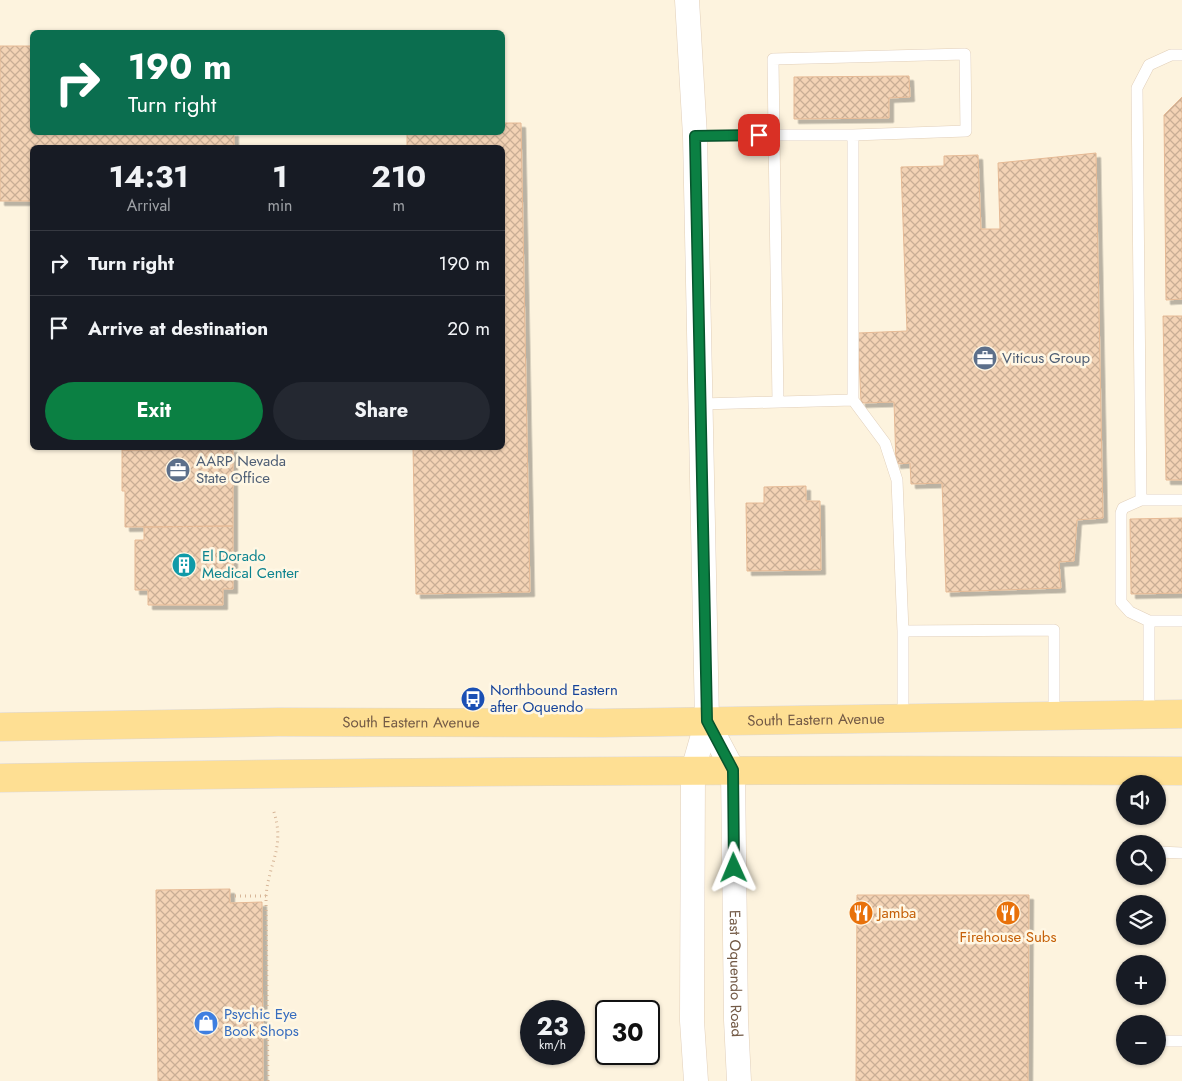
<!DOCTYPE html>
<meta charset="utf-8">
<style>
body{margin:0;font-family:Jost,sans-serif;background:#242831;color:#f1f3f6;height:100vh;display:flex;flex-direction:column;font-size:19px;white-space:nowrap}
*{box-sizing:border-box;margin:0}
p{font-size:16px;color:#9ea1a6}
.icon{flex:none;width:28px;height:28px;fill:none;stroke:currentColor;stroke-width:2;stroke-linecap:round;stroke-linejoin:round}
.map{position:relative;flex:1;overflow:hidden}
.panel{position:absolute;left:30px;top:145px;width:475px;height:305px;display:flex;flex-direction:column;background:#171b24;border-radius:8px;box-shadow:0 1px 4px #0004}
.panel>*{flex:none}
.guide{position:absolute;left:30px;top:30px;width:475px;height:105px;border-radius:8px;box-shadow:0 1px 4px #0004;background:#0b6e4f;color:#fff;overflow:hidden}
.fabs{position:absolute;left:1116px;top:775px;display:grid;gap:10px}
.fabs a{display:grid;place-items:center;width:50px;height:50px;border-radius:50%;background:#171b24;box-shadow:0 1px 4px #0004;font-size:25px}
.speed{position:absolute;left:520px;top:1000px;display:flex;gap:10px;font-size:25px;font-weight:700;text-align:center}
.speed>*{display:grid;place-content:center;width:65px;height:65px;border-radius:50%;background:#171b24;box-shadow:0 1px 4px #0004;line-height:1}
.speed small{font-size:12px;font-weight:400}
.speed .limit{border:2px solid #111;border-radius:8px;background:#fff;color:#111}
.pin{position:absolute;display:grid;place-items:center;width:42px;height:42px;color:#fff;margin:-21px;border-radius:10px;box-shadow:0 2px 8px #0006}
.me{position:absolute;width:55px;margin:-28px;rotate:359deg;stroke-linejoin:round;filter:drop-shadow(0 0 4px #0008)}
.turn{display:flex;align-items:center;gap:18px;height:105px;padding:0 15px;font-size:22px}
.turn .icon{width:65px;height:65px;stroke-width:2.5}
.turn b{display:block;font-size:35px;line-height:42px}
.eta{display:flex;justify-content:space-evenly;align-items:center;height:85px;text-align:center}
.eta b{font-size:30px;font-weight:700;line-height:35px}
.button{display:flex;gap:10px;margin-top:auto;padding:10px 15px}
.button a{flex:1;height:58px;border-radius:30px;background:#0b8043;color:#fff;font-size:20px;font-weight:700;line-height:58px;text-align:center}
.button a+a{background:#242831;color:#f1f3f6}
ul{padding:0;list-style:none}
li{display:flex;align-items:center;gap:15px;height:65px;padding:0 15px;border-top:1px solid #363941}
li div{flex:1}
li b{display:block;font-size:19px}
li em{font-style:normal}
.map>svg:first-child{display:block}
.building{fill:url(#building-cross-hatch);stroke:#e6ba95;filter:url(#shadow)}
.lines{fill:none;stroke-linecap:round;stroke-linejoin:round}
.lane-casing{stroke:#e1cfba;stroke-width:12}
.street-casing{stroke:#e1cfba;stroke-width:25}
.primary-casing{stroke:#ddd7d3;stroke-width:29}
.path{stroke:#d7b698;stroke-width:3;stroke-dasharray:1 4;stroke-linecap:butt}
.lane{stroke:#fff;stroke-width:11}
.street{stroke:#fff;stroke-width:24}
.primary{stroke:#fedf93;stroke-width:28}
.route-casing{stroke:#07532c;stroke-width:12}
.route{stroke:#0b8043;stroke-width:9}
.labels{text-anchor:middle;stroke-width:5;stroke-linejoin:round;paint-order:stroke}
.service-label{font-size:15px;fill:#4e5e75;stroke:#fff7e4;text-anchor:start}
.culture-label{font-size:15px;fill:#0d838f;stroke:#fff7e4;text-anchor:start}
.transit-label{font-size:15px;fill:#164399;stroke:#fff7e4;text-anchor:start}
.street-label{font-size:15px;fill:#735a46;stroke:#fff7e4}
.food-label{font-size:15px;fill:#c56008;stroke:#fff7e4;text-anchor:start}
.shop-label{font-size:15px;fill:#366cbe;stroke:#fff7e4;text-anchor:start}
</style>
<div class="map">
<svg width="1182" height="1081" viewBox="0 0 1182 1081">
<defs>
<pattern id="building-cross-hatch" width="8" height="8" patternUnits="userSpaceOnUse" patternTransform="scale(1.25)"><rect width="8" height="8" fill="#f3d3b5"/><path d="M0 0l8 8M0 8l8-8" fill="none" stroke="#c9ae95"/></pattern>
<filter id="shadow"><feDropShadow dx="4.5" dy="4.5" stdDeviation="0" flood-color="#0004"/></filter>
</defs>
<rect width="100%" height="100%" fill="#fdf3de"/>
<path class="building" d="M0,46H32V132H234V148H32V201H0Z
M909,76L910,97L889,98V118L794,119V77Z
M1182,97V299L1166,300L1164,115Z
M502,123H521L530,592L416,594L413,448H502V148H407V132H502Z
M1096,153L1103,518L1077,520L1074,561L1059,562L1061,588L946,592L942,483L911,484L910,463L896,464L894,402L861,403L858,333L907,331L901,167L944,166V156L978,155L981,229H1000L998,163Z
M1163,316H1182V480H1166Z
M122,448H233V449L122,450Z
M233,449V526L125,527V491H122V450Z
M806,486V501H820L821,570L747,571L746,503H764V487Z
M1182,518V593L1131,594L1130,519Z
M233,526V589H223V605H148V590H135V540H144V527Z
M230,889V903L262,902L263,1081H158L156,890Z
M857,895H1029L1028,1081H856Z"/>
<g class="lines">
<defs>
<path id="lane" d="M695,136L774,135L773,59L965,54L966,131L853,135
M778,402L774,135H853V400
M701,404L853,400L885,443L897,480L903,631
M1141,500H1182
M1149,621L1130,612L1121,602V513L1123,508L1141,500L1137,88L1149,65L1171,55H1182
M1149,715V621H1182
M903,719V631L1054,630V717
M1158,852L1182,853
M1158,1041H1182"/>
<g id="street">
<path d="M687,0L695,136L707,721L693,770L692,1021L696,1081"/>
<path id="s1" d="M707,721L733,770L736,1020L739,1081"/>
</g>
<g id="primary">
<path id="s2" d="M0,727L278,722L603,723L1182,714"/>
<path d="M0,778C394,771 788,769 1182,771"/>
</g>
</defs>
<use href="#lane" class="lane-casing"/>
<use href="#street" class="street-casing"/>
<use href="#primary" class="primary-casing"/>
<path class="path" d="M230,896H266
M268,1081L266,896C269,861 286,847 273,809"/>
<use href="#lane" class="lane"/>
<use href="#street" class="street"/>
<use href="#primary" class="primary"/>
</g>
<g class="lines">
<defs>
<path id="route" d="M734,868L733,770L707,721L695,136L759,135"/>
</defs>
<use href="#route" class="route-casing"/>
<use href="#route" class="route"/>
</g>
<defs>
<symbol id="office-disc" viewBox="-11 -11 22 22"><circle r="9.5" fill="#5c6f8a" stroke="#fff7e4"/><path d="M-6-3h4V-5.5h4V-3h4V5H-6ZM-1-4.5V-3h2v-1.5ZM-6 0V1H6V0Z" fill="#fff"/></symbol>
<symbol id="building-disc" viewBox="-11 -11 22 22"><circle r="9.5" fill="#0f9aa8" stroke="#fff7e4"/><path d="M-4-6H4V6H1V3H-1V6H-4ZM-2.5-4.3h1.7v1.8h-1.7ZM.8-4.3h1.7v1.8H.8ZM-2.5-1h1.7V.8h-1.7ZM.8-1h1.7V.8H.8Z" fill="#fff"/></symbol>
<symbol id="bus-disc" viewBox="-11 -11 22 22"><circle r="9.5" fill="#1a4fb4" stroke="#fff7e4"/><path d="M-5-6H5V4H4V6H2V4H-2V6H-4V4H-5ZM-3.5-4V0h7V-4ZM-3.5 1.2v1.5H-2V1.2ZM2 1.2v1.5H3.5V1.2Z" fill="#fff"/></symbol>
<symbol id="restaurant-disc" viewBox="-11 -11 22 22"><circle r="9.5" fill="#e8710a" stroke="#fff7e4"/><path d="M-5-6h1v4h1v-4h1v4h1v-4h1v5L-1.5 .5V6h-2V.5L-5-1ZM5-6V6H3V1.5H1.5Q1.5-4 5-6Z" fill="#fff"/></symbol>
<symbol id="shop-disc" viewBox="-11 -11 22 22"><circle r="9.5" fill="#3f7fe0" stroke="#fff7e4"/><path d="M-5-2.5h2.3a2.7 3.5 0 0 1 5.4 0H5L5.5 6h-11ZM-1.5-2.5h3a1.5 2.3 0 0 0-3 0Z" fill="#fff"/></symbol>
</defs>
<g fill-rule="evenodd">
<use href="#office-disc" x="971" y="344" width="28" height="28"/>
<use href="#office-disc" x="164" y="456" width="28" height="28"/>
<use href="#building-disc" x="170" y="551" width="28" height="28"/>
<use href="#bus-disc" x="459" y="685" width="28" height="28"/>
<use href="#restaurant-disc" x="847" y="899" width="28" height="28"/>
<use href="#restaurant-disc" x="994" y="899" width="28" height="28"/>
<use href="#shop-disc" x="192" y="1009" width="28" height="28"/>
</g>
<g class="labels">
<g class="service-label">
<text x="1002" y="363">Viticus Group</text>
<text x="196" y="466">AARP Nevada<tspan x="196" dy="17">State Office</tspan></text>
</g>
<g class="culture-label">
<text x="202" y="561">El Dorado<tspan x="202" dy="17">Medical Center</tspan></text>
</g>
<g class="transit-label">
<text x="490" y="695">Northbound Eastern<tspan x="490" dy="17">after Oquendo</tspan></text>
</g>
<g class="street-label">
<text dy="5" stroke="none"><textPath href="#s2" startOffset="816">South Eastern Avenue</textPath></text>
<text dy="5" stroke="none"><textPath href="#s2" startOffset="411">South Eastern Avenue</textPath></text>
<text dy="5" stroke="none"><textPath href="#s1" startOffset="259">East Oquendo Road</textPath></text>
</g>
<g class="food-label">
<text x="878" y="918">Jamba</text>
<text x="1008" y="942" text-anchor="middle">Firehouse Subs</text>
</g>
<g class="shop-label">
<text x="224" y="1019">Psychic Eye<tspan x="224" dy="17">Book Shops</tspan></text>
</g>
</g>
</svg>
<div class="fabs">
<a><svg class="icon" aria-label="sound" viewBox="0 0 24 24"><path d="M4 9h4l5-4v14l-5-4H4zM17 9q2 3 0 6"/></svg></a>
<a><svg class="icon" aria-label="search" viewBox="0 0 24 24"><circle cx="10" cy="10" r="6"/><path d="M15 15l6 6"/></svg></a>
<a><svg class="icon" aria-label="layers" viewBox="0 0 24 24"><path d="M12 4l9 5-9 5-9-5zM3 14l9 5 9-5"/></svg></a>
<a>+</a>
<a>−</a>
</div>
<div class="speed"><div>23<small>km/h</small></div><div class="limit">30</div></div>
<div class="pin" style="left:759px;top:135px;background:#d93025"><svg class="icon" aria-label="arrive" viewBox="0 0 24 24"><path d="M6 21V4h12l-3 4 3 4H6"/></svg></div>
<svg class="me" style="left:734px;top:868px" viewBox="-20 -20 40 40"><path d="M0-17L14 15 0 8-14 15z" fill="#0b8043" stroke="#fff" stroke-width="4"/></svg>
<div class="guide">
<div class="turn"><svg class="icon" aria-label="right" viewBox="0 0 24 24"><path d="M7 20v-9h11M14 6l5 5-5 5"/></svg><div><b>190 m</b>Turn right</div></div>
</div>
<section class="panel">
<div class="eta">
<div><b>14:31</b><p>Arrival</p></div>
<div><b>1</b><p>min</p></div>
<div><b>210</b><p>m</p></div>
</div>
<ul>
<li><svg class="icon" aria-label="right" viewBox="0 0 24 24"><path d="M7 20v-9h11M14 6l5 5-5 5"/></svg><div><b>Turn right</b></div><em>190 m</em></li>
<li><svg class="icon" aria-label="arrive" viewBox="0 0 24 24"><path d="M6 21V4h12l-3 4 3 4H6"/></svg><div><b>Arrive at destination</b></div><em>20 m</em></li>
</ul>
<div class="button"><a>Exit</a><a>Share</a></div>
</section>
</div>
